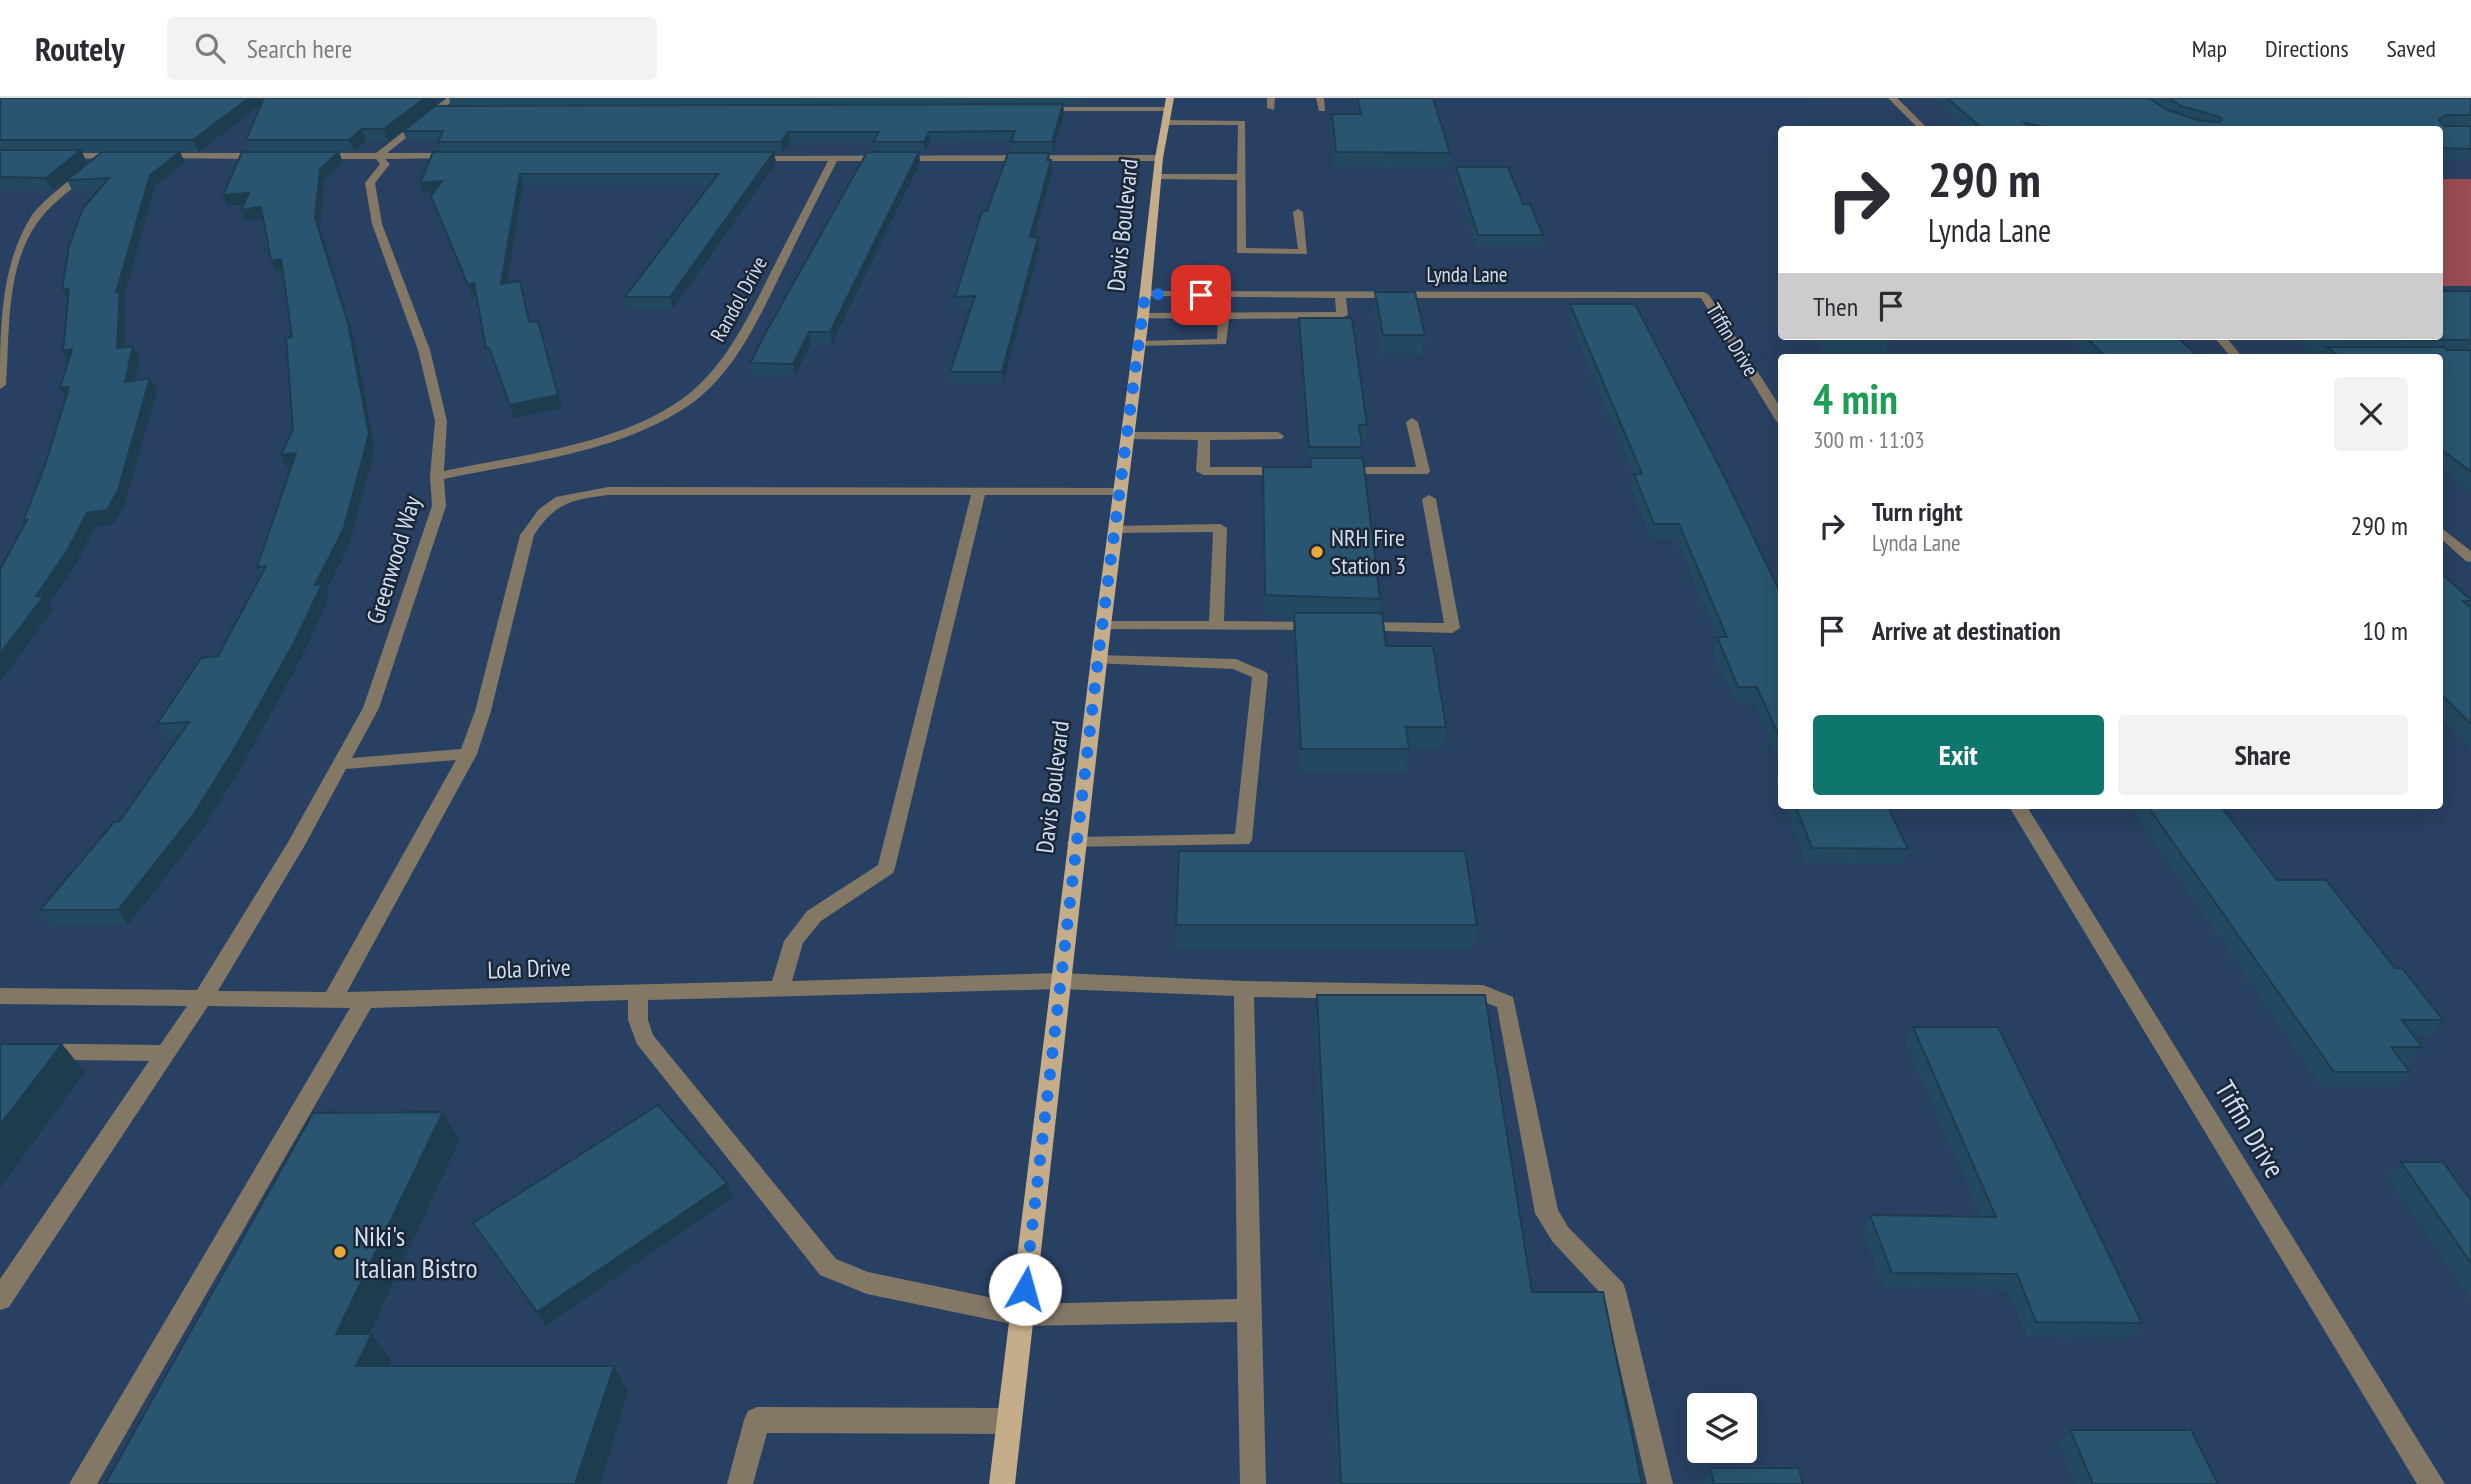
<!DOCTYPE html>
<meta charset="utf-8">
<style>
body{margin:0;font-family:"PT Sans Narrow",sans-serif;background:#f2f2f3;color:#2b2b33;height:100vh;display:flex;flex-direction:column;font-size:26px;white-space:nowrap}
*{box-sizing:border-box;margin:0}
p{font-size:23px;color:#7c7c81}
.icon{flex:none;width:38px;height:38px;fill:none;stroke:currentColor;stroke-width:2;stroke-linecap:round;stroke-linejoin:round}
.map{position:relative;flex:1;overflow:hidden}
.side{position:absolute;left:1778px;top:256px;width:665px;height:455px;display:flex;flex-direction:column;background:#fff;border-radius:7px;box-shadow:0 7px 28px #0002}
.side>*{flex:none}
.guide{position:absolute;left:1778px;top:28px;width:665px;height:214px;border-radius:7px;box-shadow:0 7px 28px #0002;background:#fff;color:#2b2b33;overflow:hidden}
.fabs{position:absolute;left:1687px;top:1295px;display:grid;gap:14px}
.fabs a{display:grid;place-items:center;width:70px;height:70px;border-radius:7px;background:#fff;box-shadow:0 7px 28px #0002;font-size:35px}
.pin{position:absolute;display:grid;place-items:center;width:60px;height:60px;color:#fff;margin:-30px;border-radius:14px;box-shadow:0 4px 10px #0006}
.me{position:absolute;width:77px;margin:-38px;rotate:7deg;stroke-linejoin:round;filter:drop-shadow(0 0 5px #0008)}
.turn{display:flex;align-items:center;gap:24px;height:147px;padding:0 35px;font-size:32px}
.turn .icon{width:91px;height:91px;stroke-width:2.5}
.turn b{display:block;font-size:49px;line-height:60px}
.then{display:flex;align-items:center;height:66px;padding:0 35px;background:#0003;gap:14px;font-size:26px}
.round{display:grid;place-items:center;flex:none;width:74px;height:74px;border-radius:7px;background:#f2f2f3}
.head{display:flex;align-items:center;justify-content:space-between;height:119px;padding:0 35px}
h1{font-size:42px;font-weight:700;line-height:52px;color:#1e9e55}
.button{display:flex;gap:14px;margin-top:auto;padding:14px 35px}
.button a{flex:1;height:80px;border-radius:7px;background:#0f766e;color:#fff;font-size:28px;font-weight:700;line-height:80px;text-align:center}
.button a+a{background:#f2f2f3;color:#2b2b33}
ul{padding:0;list-style:none}
li{display:flex;align-items:center;gap:21px;height:105px;padding:0 35px}
li div{flex:1}
li b{display:block;font-size:26px}
li em{font-style:normal}
header{display:flex;align-items:center;gap:42px;box-sizing:border-box;height:98px;padding:0 35px;background:#fff;border-bottom:2px solid #e1e1e2}
header strong{font-size:33px}
nav{display:flex;gap:38px;margin-inline-start:auto;font-size:24px}
.search{width:490px;height:63px;background:#f2f2f3;display:flex;align-items:center;gap:18px;box-sizing:border-box;padding:0 24px;border-radius:7px;color:#7c7c81;font-size:26px}
.map>svg:first-child{display:block}
.green{fill:#9a4d52}
.lines{fill:none;stroke-linecap:round;stroke-linejoin:round}
.minor{fill:#837766;fill-rule:evenodd}
.major{fill:#c5ad89;fill-rule:evenodd}
.wall{fill:#234960}
.shaded-wall{fill:#1d3c4e}
.building{fill:#295570;stroke:#1d3c4e;stroke-width:2}
.route{stroke:#1a73e8;stroke-width:12;stroke-dasharray:0 21.6}
.poi-dot{fill:#eaaa39;stroke:#1c2736;stroke-width:2.5}
.labels{text-anchor:middle;stroke-width:5;stroke-linejoin:round;paint-order:stroke}
.far-street-label{font-size:21px;fill:#d1dff4;stroke:#1c2736}
.street-label{font-size:24px;fill:#d1dff4;stroke:#1c2736}
.poi-label{font-size:24px;fill:#d1dff4;stroke:#1c2736;text-anchor:start}
.near-street-label{font-size:28px;fill:#d1dff4;stroke:#1c2736}
.near-poi-label{font-size:28px;fill:#d1dff4;stroke:#1c2736;text-anchor:start}
</style>
<header>
<strong>Routely</strong>
<div class="search"><svg class="icon" aria-label="search" viewBox="0 0 24 24"><circle cx="10" cy="10" r="6"/><path d="M15 15l6 6"/></svg>Search here</div>
<nav><a>Map</a><a>Directions</a><a>Saved</a></nav>
</header>
<div class="map">
<svg width="2471" height="1386" viewBox="0 0 2471 1386">
<rect width="100%" height="100%" fill="#284062"/>
<path class="green" d="M2440,81H2471V188H2440Z"/>
<g class="lines">
<path class="minor" d="M447,0H456L387,55H455L459,58L458,60L385,61L390,66L375,85L382,126L430,252L447,323L444,373C519,357 618,347 682,301C728,268 752,211 777,162C794,129 811,96 828,63H752L748,60L749,58L1159,57L1163,60L1159,63H837C820,96 803,130 787,163C762,213 737,275 688,308C618,355 525,364 444,381L446,408L379,610L352,660L461,651L475,613L520,437L539,411L556,399L608,389L1125,390L1127,393L1120,397H985L895,770L893,775L821,823L803,845L792,883L1060,875L1244,883L1483,887L1513,899L1558,1112L1568,1129L1623,1185L1626,1193L1673,1386H1647L1603,1198L1552,1143L1535,1115L1497,909L1481,903L1254,899L1266,1386H1240L1237,1224L1022,1228L867,1196L820,1177L637,946L628,922V902L371,910L97,1386H69L350,910L208,908L9,1209L0,1212V1181L149,963L0,961V945L160,947L187,908L0,906V890L197,892L287,746L363,610L432,408L430,378L435,323L418,252L372,126L365,85L380,66L376,61H318L314,58L318,55H376ZM608,397H971L878,767L807,813L784,843L772,883L347,894L477,656L491,613L534,437C556,404 571,402 608,397ZM456,662L326,894L218,893L305,747L346,671ZM1060,891L1234,898L1237,1201L1022,1206L868,1174L836,1161L653,937L648,922V902Z
M1267,0H1275L1274,12L1267,10Z
M1316,0H1324L1325,13H1319Z
M1888,0H1897L1929,32H1920Z
M1041,9H1167L1171,11L1167,13H1038Z
M1162,22L1245,23L1246,150L1298,151L1293,114L1298,111L1303,114L1307,156L1237,155V82L1154,81V77L1157,76H1237L1238,27H1165Z
M59,55H119L123,58L119,61L56,60V56Z
M157,55H262L266,58L262,61L154,60L153,58Z
M85,70L93,72C77,89 55,101 41,120C5,165 10,232 6,287L0,291C0,232 0,167 32,117C46,99 67,85 85,70Z
M1145,193L1704,194L1709,197L1782,312V327L1776,323L1701,200H1346L1348,217L1342,220L1229,221L1226,246L1139,248L1133,245L1135,243L1217,241L1218,221L1139,220V216L1143,215L1336,214L1335,200L1141,198V194Z
M2213,238H2225L2240,256H2345L2351,259H2231Z
M1412,320L1418,324L1430,373L1428,376H1338V370L1343,369H1416L1406,324Z
M1128,334H1278L1284,338L1282,341L1210,342V369H1287L1294,373L1287,377H1203L1196,373L1198,342L1124,341L1122,338Z
M1429,397L1436,401L1460,530L1452,535L1355,532L1352,529L1360,524L1444,525L1422,401Z
M1220,426L1227,430L1224,523L1318,524L1326,529L1323,532L1098,531L1095,528L1103,523H1209L1213,434L1115,435L1108,431L1110,428Z
M2440,429L2471,453V464L2466,463L2440,440Z
M1098,557L1236,561L1266,574L1268,577L1252,742L1249,746L1070,749L1067,745L1070,741L1076,739L1235,736L1252,579L1233,571L1092,565L1090,562Z
M2008,707H2026L2445,1386H2417Z
M757,1309L1009,1310L1018,1314L1022,1323L1018,1332L1009,1336L767,1335L753,1386H727L744,1322L748,1313Z"/>
<path class="major" d="M1166,0H1174L1163,60L1149,218L1111,528L1015,1386H989L1095,528L1137,218L1155,60Z"/>
</g>
<path class="wall" d="M0,0H444L388,43H366L354,54H339L343,65L324,82L320,131L353,237L375,350L350,444L326,494L329,500L302,559L241,670L202,732L128,827H52L40,812L119,724L177,640L166,641L157,626L218,558L262,477L257,469L291,369L287,370L281,357L293,331L292,239L283,173L276,174L263,121L246,123L243,106L228,108L251,54L246,42L262,5L199,54H82L87,65L52,92H0Z
M449,0H1087L1086,6L451,7Z
M1354,0H1433L1450,55L1449,70L1335,69L1331,30L1332,16H1357Z
M1810,0H1887L1886,2H1812Z
M1900,0H2149L2169,12L2150,0H2471V27H2444L2445,28H2471V61H2440V32H1969L1935,2H1903Z
M1063,6L1064,16L1053,54H1012V43L930,44L925,54H902H919L920,65L832,246H811L795,278H753L750,265L875,54L873,44H790L783,54H774L776,65L673,211H629L625,199L710,87H523L507,185L523,195L530,224L541,235L562,310L514,320L493,263H490L486,250L476,198H472L434,109L431,98L433,95H424L441,54L438,43H407L403,33Z
M180,54L185,65L155,88L124,199L126,203L124,249L133,248L140,260L135,283L150,280L157,293L125,406L114,426L95,429L76,467L49,506L53,512L0,584V471L25,426L23,423L45,367L66,300L68,263L99,92H72L67,82Z
M1049,55L1050,62H1051L1052,73L1034,139H1038L1039,151L1003,286H952L950,274L971,210L956,211L955,199L987,113Z
M1456,69L1523,106L1543,137L1541,148H1477L1455,80Z
M2471,193V394L2440,369V259H2322L2325,253H2310L2291,238H2440Z
M1375,194L1425,237L1423,256L1382,255L1374,211Z
M1570,206L1782,498V701L1775,684L1780,669H1781L1753,604H1734L1713,553L1717,539L1676,440H1651L1631,390L1634,376L1568,218Z
M1299,220L1367,327L1366,344H1361V360L1380,501L1379,515L1386,548L1446,629L1444,651H1409L1407,673H1300L1293,536L1294,519L1264,518L1263,389L1310,369V366H1309L1299,236Z
M1813,238H1887L1890,241L1886,254H1823Z
M2067,238H2176L2199,259H2088Z
M2440,474L2471,502V505L2469,508L2471,510V651L2440,619Z
M1784,707H1887L1908,751L1902,766L1806,765Z
M2129,707H2220L2277,782L2395,870L2443,922L2430,937H2413L2422,949L2410,964H2403L2410,974L2398,989H2322Z
M1176,827H1477L1474,850H1177Z
M1317,897L1532,1194L1642,1386H1338L1315,926Z
M1913,929L2142,1225L2131,1240L2026,1238L2008,1191L1884,1189L1863,1132L1870,1117L1981,1118L1906,945Z
M2401,1064L2471,1101V1201L2388,1079Z
M733,1099L545,1228L481,1139L473,1125Z
M2070,1332L2218,1386H2076L2059,1346Z
M1710,1370L1803,1386H1703Z"/>
<path class="shaded-wall" d="M249,0H269L199,54L193,42Z
M425,0H444L388,43L384,31Z
M1063,6L1064,16L1053,54L1052,44Z
M362,31L366,43L354,54L349,42Z
M788,34L790,44L783,54L781,44Z
M929,34L930,44L925,54L924,44Z
M81,52L87,65L52,92L46,80Z
M180,54L185,65L155,88L124,199L126,203L124,263L117,250L116,195L150,77Z
M339,54L343,65L324,82L320,131L353,237L375,350L350,444L326,494L329,500L302,559L241,670L202,732L128,827L118,812L315,487V120L320,71Z
M774,54L776,65L673,211L670,199Z
M919,54L920,65L832,246L830,234Z
M1051,62L1052,73L1031,151L1030,139Z
M520,76L523,87L505,198L501,186Z
M442,83L445,94L424,95L420,85Z
M249,95L253,105L228,108L223,97Z
M261,109L266,120L246,123L241,112Z
M1038,139L1039,151L1003,286L1002,274Z
M281,161L286,172L276,174L271,163Z
M520,183L523,195L533,236L529,224Z
M474,185L478,197L472,198L468,187Z
M69,191V204L62,192Z
M538,223L562,310L514,320L510,307Z
M809,234L811,246L795,278L793,266Z
M133,248L140,260L131,297L125,284Z
M72,251L69,265L63,253Z
M150,280L157,293L125,406L114,426L95,429L76,467L49,506L53,512L0,584V556L36,498Z
M69,289L67,303L60,290Z
M296,355L302,368L287,370L281,357Z
M62,946L85,974L0,1090V1027Z
M443,1014L459,1043L357,1263L336,1236Z
M727,1085L733,1099L545,1228L537,1214Z
M372,1236L391,1263L377,1295L356,1268Z
M614,1268L628,1294L600,1386H575Z"/>
<path class="building" d="M0,0H249L193,42H0Z
M264,0H425L384,31H362L349,42H246Z
M1357,0H1433L1450,55L1336,54L1332,16H1361Z
M1947,0H2149L2166,11L2197,22L2219,24L2222,22L2220,19L2181,8L2169,0H2471V17H2445L2439,22L2445,28H2471V51L2440,50V32H2060L2025,25L2033,32H1984Z
M1063,6L1052,44H1011L1015,33L929,34L924,44H873L879,34H788L781,44H438L443,33H403L435,8Z
M0,52H81L46,80L0,79Z
M102,54H180L150,77L116,195L120,191L117,250L133,248L125,284L150,280L118,392L107,412L87,415L67,453L36,498H44L0,556V471L27,422L23,423L45,367L69,289L60,290L72,251L63,253L69,191L62,192L69,148L83,110L109,80L67,82Z
M242,54H339L320,71L315,120L348,225L369,336L344,430L315,487L322,486L294,545L232,655L193,717L118,812H40L114,724H119L189,624L157,626L201,560L218,558L266,468L257,469L296,355L281,357L293,331L286,240L292,239L281,161L271,163L261,109L241,112L249,95L223,97Z
M433,54H774L670,199H625L718,76H520L501,186L520,183L529,224L538,223L558,297L510,307L489,250H486L474,185L468,187L431,98L442,83L420,85Z
M867,54H919L830,234H809L793,266L750,265L766,234Z
M1008,55H1049L1047,62H1051L1030,139H1038L1002,274H950L975,198L955,199L982,113H987Z
M1456,69H1508L1523,106H1530L1543,137H1478Z
M2440,193H2471V242L2317,241L2313,238H2440Z
M1375,194H1415L1425,237H1383Z
M1570,206H1635L1723,376L1782,498V645L1757,589H1738L1717,539H1727L1679,426H1654L1634,376H1642Z
M1299,220H1352L1367,327H1359L1362,349H1309Z
M1824,238H1887L1890,241H1827Z
M2084,238H2176L2199,259H2106Z
M2327,249H2444L2447,252H2471V374L2440,350V259H2340Z
M1310,360H1363L1380,501L1265,497L1263,369H1311Z
M2440,474L2471,502V503H2463L2471,510V626L2444,599H2440Z
M1294,515H1382L1386,548H1433L1446,629H1406L1409,651H1301Z
M1795,707H1887L1908,751L1812,750Z
M2147,707H2220L2277,782H2326L2395,870H2402L2443,922H2402L2422,949H2391L2410,974H2334Z
M1179,753H1465L1477,827H1176Z
M1317,897H1485L1532,1194H1603L1642,1386H1341Z
M1913,929H1998L2142,1225L2036,1224L2017,1176L1892,1175L1870,1117L1996,1119Z
M0,946H62L0,1027Z
M658,1007L727,1085L537,1214L473,1125Z
M443,1014L336,1236H372L356,1268H614L575,1386H105L313,1015Z
M2401,1064H2443L2470,1101H2471V1165Z
M2070,1332H2191L2218,1386H2093Z
M1710,1370H1799L1803,1386H1714Z"/>
<g class="lines">
<path class="route" d="M1025,1191L1100,545L1145,196L1201,197"/>
</g>
<g class="poi-dot">
<circle cx="1317" cy="454" r="7"/>
<circle cx="340" cy="1154" r="7"/>
</g>
<g class="labels">
<g class="far-street-label">
<text x="1467" y="184">Lynda Lane</text>
<text transform="translate(739 201) rotate(-61)" y="7">Randol Drive</text>
<text transform="translate(1732 242) rotate(59)" y="7">Tiffin Drive</text>
</g>
<g class="street-label">
<text transform="translate(1123 127) rotate(-84)" y="8">Davis Boulevard</text>
<text transform="translate(394 462) rotate(-73)" y="8">Greenwood Way</text>
<text transform="translate(1053 689) rotate(-83)" y="8">Davis Boulevard</text>
<text transform="translate(529 871) rotate(-2)" y="8">Lola Drive</text>
</g>
<g class="poi-label">
<text x="1331" y="448">NRH Fire<tspan x="1331" dy="28">Station 3</tspan></text>
</g>
<g class="near-street-label">
<text transform="translate(2250 1031) rotate(59)" y="10">Tiffin Drive</text>
</g>
<g class="near-poi-label">
<text x="354" y="1148">Niki's<tspan x="354" dy="32">Italian Bistro</tspan></text>
</g>
</g>
</svg>
<div class="fabs">
<a><svg class="icon" aria-label="layers" viewBox="0 0 24 24"><path d="M12 4l9 5-9 5-9-5zM3 14l9 5 9-5"/></svg></a>
</div>
<div class="pin" style="left:1201px;top:197px;background:#d93025"><svg class="icon" aria-label="arrive" viewBox="0 0 24 24"><path d="M6 21V4h12l-3 4 3 4H6"/></svg></div>
<svg class="me" style="left:1025px;top:1191px" viewBox="-20 -20 40 40"><circle r="19" fill="#fff"/><path d="M0-13L10 11 0 6-10 11z" fill="#1a73e8"/></svg>
<div class="guide">
<div class="turn"><svg class="icon" aria-label="right" viewBox="0 0 24 24"><path d="M7 20v-9h11M14 6l5 5-5 5"/></svg><div><b>290 m</b>Lynda Lane</div></div>
<div class="then">Then<svg class="icon" aria-label="arrive" viewBox="0 0 24 24"><path d="M6 21V4h12l-3 4 3 4H6"/></svg></div>
</div>
<section class="side">
<div class="head"><div><h1>4 min</h1><p>300 m · 11:03</p></div><a class="round"><svg class="icon" aria-label="close" viewBox="0 0 24 24"><path d="M6 6l12 12M18 6L6 18"/></svg></a></div>
<ul>
<li><svg class="icon" aria-label="right" viewBox="0 0 24 24"><path d="M7 20v-9h11M14 6l5 5-5 5"/></svg><div><b>Turn right</b><p>Lynda Lane</p></div><em>290 m</em></li>
<li><svg class="icon" aria-label="arrive" viewBox="0 0 24 24"><path d="M6 21V4h12l-3 4 3 4H6"/></svg><div><b>Arrive at destination</b></div><em>10 m</em></li>
</ul>
<div class="button"><a>Exit</a><a>Share</a></div>
</section>
</div>
